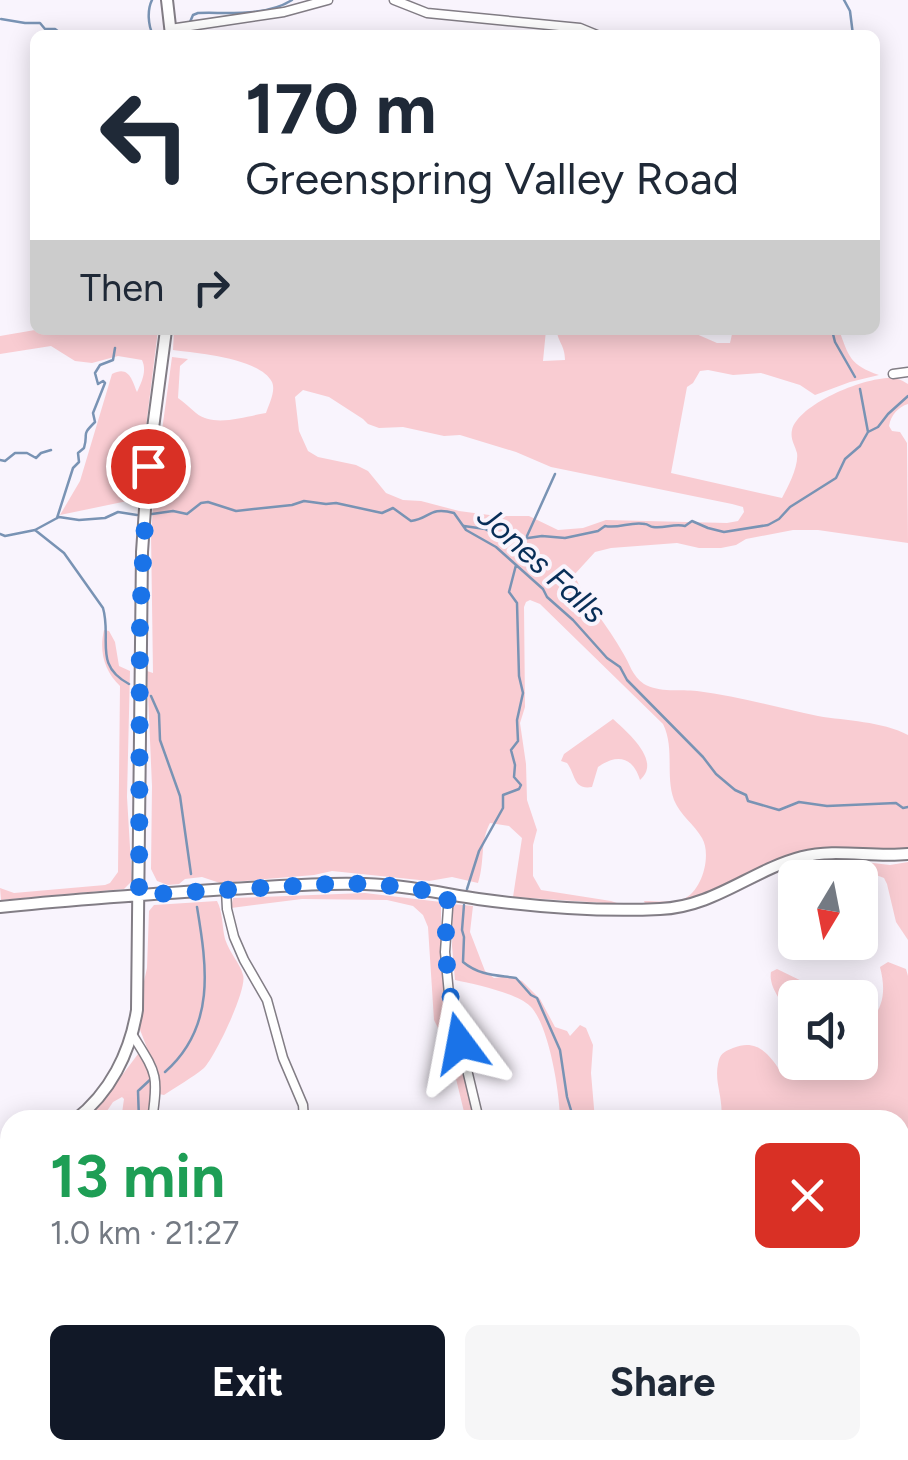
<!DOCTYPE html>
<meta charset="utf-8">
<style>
body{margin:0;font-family:Figtree,sans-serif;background:#f6f6f7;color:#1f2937;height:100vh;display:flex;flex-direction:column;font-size:38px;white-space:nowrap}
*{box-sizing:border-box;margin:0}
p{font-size:32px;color:#747a83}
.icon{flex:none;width:55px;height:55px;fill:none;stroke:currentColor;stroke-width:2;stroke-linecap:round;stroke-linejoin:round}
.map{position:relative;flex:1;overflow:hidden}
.drawer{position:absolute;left:0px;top:1110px;width:910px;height:350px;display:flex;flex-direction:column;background:#fff;border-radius:30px 30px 0 0;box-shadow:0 5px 25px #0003}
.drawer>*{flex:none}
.top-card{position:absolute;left:30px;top:30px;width:850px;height:305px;border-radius:15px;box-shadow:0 5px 25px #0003;background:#fff;color:#1f2937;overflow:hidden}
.needle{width:65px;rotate:190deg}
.controls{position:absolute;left:778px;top:860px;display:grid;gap:20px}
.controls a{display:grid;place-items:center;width:100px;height:100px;border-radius:15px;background:#fff;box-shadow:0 5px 25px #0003;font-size:50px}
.pin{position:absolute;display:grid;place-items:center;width:85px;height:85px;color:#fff;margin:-42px;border:5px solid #fff;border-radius:50%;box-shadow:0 2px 10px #0007}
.me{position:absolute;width:110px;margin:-55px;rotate:347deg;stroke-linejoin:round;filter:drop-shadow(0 0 8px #0008)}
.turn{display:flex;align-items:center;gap:35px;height:210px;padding:0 50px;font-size:45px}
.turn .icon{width:130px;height:130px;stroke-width:2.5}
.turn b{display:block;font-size:70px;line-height:85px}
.then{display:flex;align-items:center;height:95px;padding:0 50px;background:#0003;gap:20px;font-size:38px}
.round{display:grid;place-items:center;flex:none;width:105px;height:105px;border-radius:15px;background:#f6f6f7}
.summary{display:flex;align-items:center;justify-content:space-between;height:170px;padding:0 50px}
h1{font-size:60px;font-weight:700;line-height:75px;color:#1e9e55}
.action{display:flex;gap:20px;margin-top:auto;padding:20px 50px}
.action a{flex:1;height:115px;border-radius:15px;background:#111827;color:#fff;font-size:40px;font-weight:700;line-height:115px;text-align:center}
.action a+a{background:#f6f6f7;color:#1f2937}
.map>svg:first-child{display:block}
.green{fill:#f9ccd2;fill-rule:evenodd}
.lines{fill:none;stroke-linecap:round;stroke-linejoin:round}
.stream{stroke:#7993b4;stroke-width:2.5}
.minor-casing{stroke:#827d85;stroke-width:11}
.major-casing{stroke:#827d85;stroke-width:14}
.minor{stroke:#fff;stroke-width:8}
.major{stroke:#fff;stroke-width:10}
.route{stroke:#1a73e8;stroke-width:18;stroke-dasharray:0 32.4}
.labels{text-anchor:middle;stroke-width:8;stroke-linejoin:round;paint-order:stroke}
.water-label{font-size:32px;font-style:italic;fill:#072d57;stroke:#f9f4fd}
</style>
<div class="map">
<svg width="908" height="1460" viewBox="0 0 908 1460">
<rect width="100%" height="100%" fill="#f9f4fd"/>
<path class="green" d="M35,330H158L137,499L60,515L80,481L112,374C129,365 132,380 137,392C142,381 147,371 142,360L118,356L92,363L75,361L51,346L0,354V336Z
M174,330H441L448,332L452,330H546L543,361L565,360C565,345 557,341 557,330H695L694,333L717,343H730L733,330H839C849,357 850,365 879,375L850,382L815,395L800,385L761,373L733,375L708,370L700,371L693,383L687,387L671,473L782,498C788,487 799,466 797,453C795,445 790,439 792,430C798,404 866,376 893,378C900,379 903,381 908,384V404C898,407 891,415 889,426L892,431L900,432L907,443L908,543L818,530H793L746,539L736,545L721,548H699L677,543L611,548L595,552L574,575C587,603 608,626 623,653C630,664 632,676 644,684C659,693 681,689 697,691C738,696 778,708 818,716C847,721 881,721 908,735V850L856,851L831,848L802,853L697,900L646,906L644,901C656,901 671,903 683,899C702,892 712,855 702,838C694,824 680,815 674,800C665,775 675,748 663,724L540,604L530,600L526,602L524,607L525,707L520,723L526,764L527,800L537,830L533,845V876L541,890L611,901L620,904L513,897L522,838L509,826L490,823C480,841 485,862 478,883L452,877L429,881L332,871L314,875L220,883L202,877L185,879L179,884L168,885L157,881L151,869L152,786L147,671L153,673L151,534L155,482L172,357L188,359L180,366L178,398C185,403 190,408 196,413C214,428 246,416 266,413C269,404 276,391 272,382C260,358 196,353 173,350ZM303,390L329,397L363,419L368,424L379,428L403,427L444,436L460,435L516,452L551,467L732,504L743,507L744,512L738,521L727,523L606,520L583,528L558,530L529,516H497L459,511L421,501L403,500L386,493L368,471L356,465L318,457L308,451L299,431L295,397Z
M104,630L109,631L115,642L119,666L130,671L127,797L132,881L124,889L1,900L0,888L14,893L105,885L110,883L118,872L120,686C104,671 99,651 104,630Z
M613,719C628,733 662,761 640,780C633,757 617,753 598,767L592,787C573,790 576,775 567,763L561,761L564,754Z
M856,861L890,865L908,862V940L896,922L887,884L884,878L852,866Z
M365,893L441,902V962L450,1016L474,1120H466L449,1050L434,1020L428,927L423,915L413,906L387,900L302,899L231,908L233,898Z
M217,901C223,912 222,927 225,939C230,954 240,963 243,975C248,988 215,1057 204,1068C192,1078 177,1086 164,1095L159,1094L157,1067L150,1056L139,1027L143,1007L142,990L147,968L149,911L154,905Z
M453,904L473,906L470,932L485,971L494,978L510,976L522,981L540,999L555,1027L567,1031L570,1036L580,1025L586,1028L593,1045L591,1073L595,1120H560C560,1094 549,1024 530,1006C516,993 475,984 455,980L452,946Z
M888,962L906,969L908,976V1302L900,1322V1120H721C724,1098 714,1083 718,1064C720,1054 723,1052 733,1048C758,1038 770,1055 783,1075L804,1063L860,1062V1030C883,1013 887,994 880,967Z
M777,969L814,987L817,997L795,998V1019C785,1007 768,988 771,972Z
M138,1054L141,1055C155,1078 151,1094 147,1120H121L124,1099L122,1097L113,1102L101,1120H84L93,1114Z
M10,1412V1450H195L189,1460H24L0,1448V1414Z"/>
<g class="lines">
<path class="stream" d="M152,0C147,10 148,25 153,35
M844,0L850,11L853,35
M1,19L25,23H40L45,29H55L63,35
M190,22L193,15L198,13C227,12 266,17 292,0
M832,330L835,342L855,377
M860,389L868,432
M0,460L5,461L15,453H27L36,458L41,453L51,450
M152,514L173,511L187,514L201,503L208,502L236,511L292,505L304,501L326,504L336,503L382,513L393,508L411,521C430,519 429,506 454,513L466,530L496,547L543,589L547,597L573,620L607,658L620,667L627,680L703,757L716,774L735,790L746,795L748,801L779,810L799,802L827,806L896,803L903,808L908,807
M57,518L73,468L79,462L78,453L84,448C89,431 80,437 95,422L93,413L105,383L103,381L98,384L95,373L100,365L113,360L115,348
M464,526L485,529L496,535L521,539L542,536L565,538L598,531L605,526C619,529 631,521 645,524C648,524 650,527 653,527C664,529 674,523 685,526L692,521L708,528L724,532L768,525L779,519L790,507L836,478L845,459L860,446L868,432L878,427L888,414L908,396
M35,530L64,553L103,608C112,639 93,665 129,684
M0,534L5,536L35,530L59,517L79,520L105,518L118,512L137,515
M527,536L555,474
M151,696L159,714L160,740L180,796L191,874
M467,889L479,851L503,808V795L519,789L521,785L514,777L515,765L511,750L518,741L517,720L523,693L519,676L517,603L509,592L516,565
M464,905L462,930L464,937L463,962C480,976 497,975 516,978L531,995L537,998L560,1050L567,1097L574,1120
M165,1072C216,1027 207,967 197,907
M139,1120L138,1091L152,1078
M444,1450L445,1460
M718,1450L726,1456
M109,1460L116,1450"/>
<defs>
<path id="minor" d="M394,0L427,13L580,28L597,35
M170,29L284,12L328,0
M893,374L908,372
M226,890L227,909L234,937L244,960L267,1000L283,1058L303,1105L304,1120
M449,894L445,952L449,994L479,1120
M132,1034C156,1073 159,1073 152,1120
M675,1450L684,1460
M863,1460L866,1450"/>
<path id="major" d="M167,0L171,35
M0,907C76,899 152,894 228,889C273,887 319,882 365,884C403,885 440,893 478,899C537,907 600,912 660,909C714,907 752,870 802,857C836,848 873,858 908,854
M75,1120C110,1093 130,1053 137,1010L142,552L148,466L166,330
M0,1162L10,1155"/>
</defs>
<use href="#minor" class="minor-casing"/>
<use href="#major" class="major-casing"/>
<use href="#minor" class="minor"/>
<use href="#major" class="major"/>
</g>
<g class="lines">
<path class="route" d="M148,466L140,618L139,895L345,883L394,886L448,894C443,948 447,990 460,1043"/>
</g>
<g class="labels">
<g class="water-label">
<text transform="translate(542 564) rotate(42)" y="11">Jones Falls</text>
</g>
</g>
</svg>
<div class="controls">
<a><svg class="needle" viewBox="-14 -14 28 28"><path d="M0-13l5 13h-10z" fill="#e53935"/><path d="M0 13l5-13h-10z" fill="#747a83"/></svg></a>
<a><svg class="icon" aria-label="sound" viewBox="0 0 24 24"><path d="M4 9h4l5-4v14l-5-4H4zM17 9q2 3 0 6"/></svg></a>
</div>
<div class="pin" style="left:148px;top:466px;background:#d93025"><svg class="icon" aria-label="arrive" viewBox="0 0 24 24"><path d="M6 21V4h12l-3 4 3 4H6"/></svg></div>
<svg class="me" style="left:460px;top:1043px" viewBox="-20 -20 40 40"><path d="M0-17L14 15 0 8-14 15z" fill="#1a73e8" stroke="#fff" stroke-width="4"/></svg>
<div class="top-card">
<div class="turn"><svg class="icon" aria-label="left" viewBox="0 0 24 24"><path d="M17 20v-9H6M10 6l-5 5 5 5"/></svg><div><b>170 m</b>Greenspring Valley Road</div></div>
<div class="then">Then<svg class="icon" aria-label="right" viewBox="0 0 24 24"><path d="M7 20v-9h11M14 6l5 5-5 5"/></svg></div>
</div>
<section class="drawer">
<div class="summary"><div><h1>13 min</h1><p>1.0 km · 21:27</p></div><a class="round" style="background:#d93025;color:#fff"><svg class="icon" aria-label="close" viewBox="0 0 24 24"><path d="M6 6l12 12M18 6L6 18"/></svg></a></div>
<div class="action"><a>Exit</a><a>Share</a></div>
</section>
</div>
